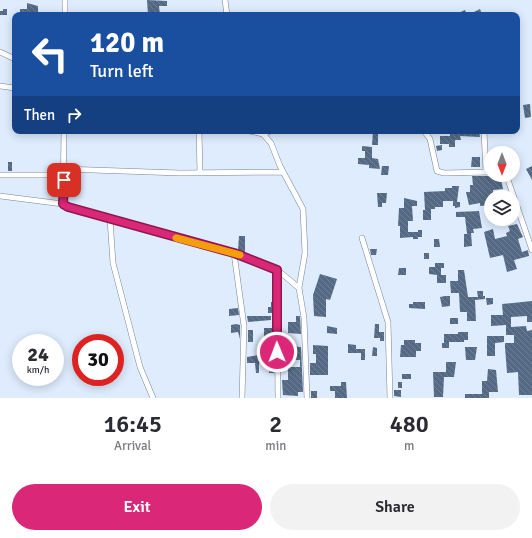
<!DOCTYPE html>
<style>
body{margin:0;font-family:Signika,sans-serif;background:#f2f2f3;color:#2b2b33;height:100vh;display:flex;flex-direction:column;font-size:15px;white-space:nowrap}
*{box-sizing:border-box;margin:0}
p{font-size:13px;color:#7c7c81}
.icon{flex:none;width:22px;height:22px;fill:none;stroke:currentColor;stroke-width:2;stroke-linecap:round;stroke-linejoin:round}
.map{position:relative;height:398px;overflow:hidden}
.panel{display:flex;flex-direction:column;background:#fff;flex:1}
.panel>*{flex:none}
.hud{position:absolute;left:12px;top:12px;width:508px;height:122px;border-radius:8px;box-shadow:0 2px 10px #0003;background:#1a4fa0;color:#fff;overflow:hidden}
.needle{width:26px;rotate:180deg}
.fabs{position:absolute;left:484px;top:146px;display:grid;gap:8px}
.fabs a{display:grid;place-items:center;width:36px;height:36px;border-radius:50%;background:#fff;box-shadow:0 2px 10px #0003;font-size:20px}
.speed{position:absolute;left:12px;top:334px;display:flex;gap:8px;font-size:20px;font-weight:700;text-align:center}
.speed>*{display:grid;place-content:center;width:52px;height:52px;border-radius:50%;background:#fff;box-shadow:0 2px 10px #0003;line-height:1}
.speed small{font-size:10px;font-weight:400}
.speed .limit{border:6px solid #d22;background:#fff;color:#111}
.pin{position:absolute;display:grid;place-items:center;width:34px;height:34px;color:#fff;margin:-17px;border-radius:8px;box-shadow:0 2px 6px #0006}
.me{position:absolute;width:44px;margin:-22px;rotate:359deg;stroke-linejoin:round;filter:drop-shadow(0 0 3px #0008)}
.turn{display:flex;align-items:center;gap:14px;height:84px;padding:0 12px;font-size:18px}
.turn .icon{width:52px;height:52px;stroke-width:2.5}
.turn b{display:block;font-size:28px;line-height:34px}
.then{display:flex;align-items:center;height:38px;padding:0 12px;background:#0003;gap:8px;font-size:15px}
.eta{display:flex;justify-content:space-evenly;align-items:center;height:68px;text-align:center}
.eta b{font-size:24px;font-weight:600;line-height:28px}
.action{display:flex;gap:8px;margin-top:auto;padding:8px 12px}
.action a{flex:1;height:46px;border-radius:24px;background:#db2777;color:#fff;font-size:16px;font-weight:600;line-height:46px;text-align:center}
.action a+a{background:#f2f2f3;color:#2b2b33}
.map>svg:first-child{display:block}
.building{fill:url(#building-back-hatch)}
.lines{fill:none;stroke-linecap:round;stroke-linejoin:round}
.street-casing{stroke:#778494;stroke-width:6}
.street{stroke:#fff;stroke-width:5}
.route-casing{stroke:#8e194d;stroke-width:10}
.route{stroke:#db2777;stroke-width:7}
.slow{stroke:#f59e0b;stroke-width:7}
</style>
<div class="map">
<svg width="532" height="398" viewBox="0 0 532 398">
<defs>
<pattern id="building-back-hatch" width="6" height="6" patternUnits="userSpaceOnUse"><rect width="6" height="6" fill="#536984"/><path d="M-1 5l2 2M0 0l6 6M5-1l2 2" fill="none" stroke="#6f8094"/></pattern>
</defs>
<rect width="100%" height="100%" fill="#deecfe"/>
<path class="building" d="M147,0L167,1V6H159L160,15H148Z
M27,3L38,6V15H20V9H27Z
M3,9H7V15H0V11H3Z
M480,9L482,15H468Z
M465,10L467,15H454Z
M530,104L531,117L525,118L523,105Z
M373,131H378V145H372Z
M450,131H479L480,137L460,136L461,140H455V147H449V144H440V136H450Z
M442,145V150L437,151L436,146Z
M362,146L372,147V158L378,159L380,169L369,168V165L358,164V158H365V151H362Z
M472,157H480V167H471Z
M8,162H12V171H8Z
M382,166H389L388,175H381Z
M532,166V180L526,169Z
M472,176H497L501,179L503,189L493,190V193L490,194L491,205L480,206V203L469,205L466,192H470V185H473Z
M452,186H459L457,202H460V207L455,208V206H453V201H443V207H435V209H431V220H423V210H425L424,192L445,191V188H452Z
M377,193H387L386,203H382V207H378Z
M404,198L417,201V206H412L413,221H408V232H418V230H422V237H418V239H413V237L400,238V226H398L399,208H404Z
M479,211L482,228L473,229L474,233H471L472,246L464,247V234H467L465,217H456V212Z
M517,224L523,237L518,239L522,252L528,250L529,256L514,260L517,269L507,272L503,255L490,258L484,232L493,229L495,239L507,236L506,233L510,231L508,226Z
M239,236H245V253L238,250Z
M434,239H439L440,247H434Z
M370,249H377L376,255H371Z
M424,253H429V259H424Z
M435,263H444V268H441V275H446V283H437V275L429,274V267H435Z
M399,268H406V275H398Z
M458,270H464L468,297H478L477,291H483V296H485V299L475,300L476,321H467V312H460L459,293H451L450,281H458Z
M320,274L337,279L330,300L326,299V317L314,316L313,295Z
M445,296H450V306L442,307L440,297Z
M486,298H493V304L487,305Z
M532,301V322H527V316L511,317V327L526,326L527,331L532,330V395H519L518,372L507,373L505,347V343H514V335H506V325L491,326V315H503L502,304Z
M271,302H273V313H268V307H271Z
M413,302H425V309L409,308V304H413Z
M238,308L239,315L229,316V309Z
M247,316H271V320L248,322Z
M296,316H300L301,334L288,333V322H296Z
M450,318H458V324H450Z
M236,324L240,325V339L238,332L231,333V325Z
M375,324H379V332H384V341H380V338H374Z
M327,326L337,328V334L327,333Z
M264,328H273L274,339H264Z
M248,330H253V342H248Z
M458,332H468V340H464V342H449V348H442V343H444V334H458Z
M487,336H504V342L495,343V356H487Z
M282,340H289V346L301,347L303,392H298V396L283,395L282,380H288V367H300V360H295V354H291V351L282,352Z
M404,340H415V343H421V351H416V357H400L401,345H404Z
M259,344H263V355H270V363H259V373H256L255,363H247V357L259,355Z
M348,344L356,345V349H365V360H361V353H348Z
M313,345L328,346V375H310V363H316V354H313Z
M373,347L377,348V356H372Z
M465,347H477L475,360H466Z
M446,362H456L454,377H444L443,397H434L433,372H446Z
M269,364H274V373H269Z
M488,369L496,370L498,392H489V398H465V394H482V381H487Z
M402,374H411V379H402Z
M341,382H346L347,398H335V391H330V386H341Z
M398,382H402V388H398Z
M394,390H401V397L394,396Z
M311,391H317V398H311Z"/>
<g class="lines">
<defs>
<path id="street" d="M225,0L227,15
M65,15V0
M0,52L15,59
M0,86L15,88
M199,131L200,173
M250,131L263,134L271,131
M424,131L430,139L437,171L444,173L491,172
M484,131L486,172
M263,134L271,143L280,166L303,209L305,253L299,288L304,318L307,398
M63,169L180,173L283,172
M0,175H63
M501,175L507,177L532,250
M0,196L63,204L178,239L234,253L274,267L299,288
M63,204L64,131
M110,219L113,263L140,367L153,398
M362,238L388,322L390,398
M234,253L244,326L242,398
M277,270L278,398"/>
</defs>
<use href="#street" class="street-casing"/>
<use href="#street" class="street"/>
</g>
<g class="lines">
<defs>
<path id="route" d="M64,180L63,204L68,207L234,253L277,270V352"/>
</defs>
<use href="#route" class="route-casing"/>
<use href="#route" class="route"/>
<path class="slow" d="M176,238L240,255"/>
</g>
</svg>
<div class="fabs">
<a><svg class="needle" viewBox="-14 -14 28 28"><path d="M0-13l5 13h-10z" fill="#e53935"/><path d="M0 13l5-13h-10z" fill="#7c7c81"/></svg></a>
<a><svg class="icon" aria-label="layers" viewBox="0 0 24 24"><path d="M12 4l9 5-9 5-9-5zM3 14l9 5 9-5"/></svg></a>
</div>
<div class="speed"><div>24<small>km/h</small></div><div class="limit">30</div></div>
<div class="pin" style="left:64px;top:180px;background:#d93025"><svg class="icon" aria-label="arrive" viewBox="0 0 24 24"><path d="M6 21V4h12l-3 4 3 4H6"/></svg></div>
<svg class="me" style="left:277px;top:352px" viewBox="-20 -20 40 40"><circle r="17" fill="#db2777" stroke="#fff" stroke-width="3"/><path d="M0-11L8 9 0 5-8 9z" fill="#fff"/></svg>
<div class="hud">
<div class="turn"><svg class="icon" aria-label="left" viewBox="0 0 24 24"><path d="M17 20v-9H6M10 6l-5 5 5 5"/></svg><div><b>120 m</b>Turn left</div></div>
<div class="then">Then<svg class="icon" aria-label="right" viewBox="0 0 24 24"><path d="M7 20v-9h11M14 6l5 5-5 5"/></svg></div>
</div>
</div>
<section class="panel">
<div class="eta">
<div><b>16:45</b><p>Arrival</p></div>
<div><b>2</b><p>min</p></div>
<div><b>480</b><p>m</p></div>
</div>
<div class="action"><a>Exit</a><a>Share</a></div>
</section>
